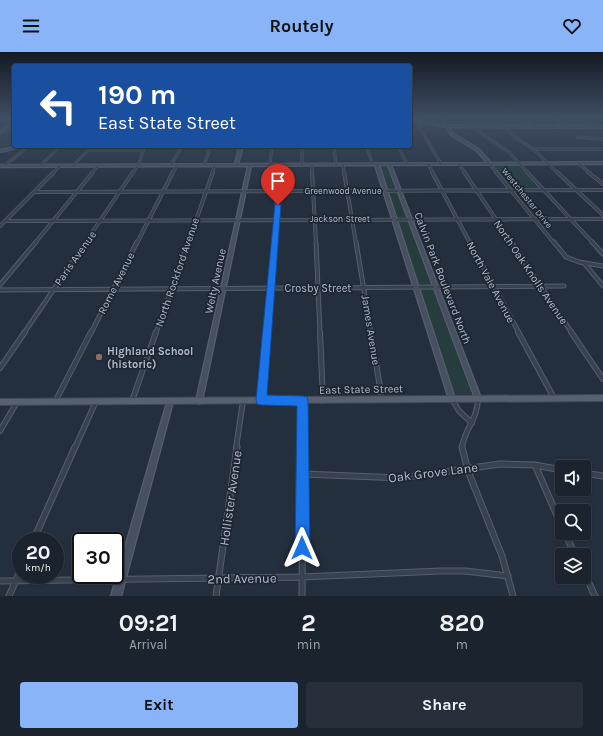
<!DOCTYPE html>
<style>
body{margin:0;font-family:Karla,sans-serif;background:#282f3a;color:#f1f3f6;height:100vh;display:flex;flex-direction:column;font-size:15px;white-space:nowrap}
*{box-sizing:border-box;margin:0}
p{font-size:13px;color:#a0a4aa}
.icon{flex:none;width:22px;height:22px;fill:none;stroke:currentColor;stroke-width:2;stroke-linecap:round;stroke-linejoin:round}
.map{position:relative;height:544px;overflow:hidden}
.details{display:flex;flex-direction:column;background:#1b232e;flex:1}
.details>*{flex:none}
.banner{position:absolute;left:12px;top:12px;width:400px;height:84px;border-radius:4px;box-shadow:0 1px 3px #0004,0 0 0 1px #39404a;background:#1a4fa0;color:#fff;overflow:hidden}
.tools{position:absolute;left:555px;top:408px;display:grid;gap:8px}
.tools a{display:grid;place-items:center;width:36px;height:36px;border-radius:4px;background:#1b232e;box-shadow:0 1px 3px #0004,0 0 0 1px #39404a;font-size:20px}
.speed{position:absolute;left:12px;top:480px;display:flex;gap:8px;font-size:20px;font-weight:700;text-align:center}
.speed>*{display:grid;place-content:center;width:52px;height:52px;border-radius:50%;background:#1b232e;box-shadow:0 1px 3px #0004,0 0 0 1px #39404a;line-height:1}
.speed small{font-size:10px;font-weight:400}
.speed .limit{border:2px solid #111;border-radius:6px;background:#fff;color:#111}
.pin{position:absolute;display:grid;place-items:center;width:34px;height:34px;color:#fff;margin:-41px -17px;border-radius:50% 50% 50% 0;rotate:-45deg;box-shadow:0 0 4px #0007}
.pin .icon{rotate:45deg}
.me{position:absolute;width:44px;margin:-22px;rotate:0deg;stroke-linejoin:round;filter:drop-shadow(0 0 3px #0008)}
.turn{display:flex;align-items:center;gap:14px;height:84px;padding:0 20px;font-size:18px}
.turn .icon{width:52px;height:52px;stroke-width:2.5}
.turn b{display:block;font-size:28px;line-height:34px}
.eta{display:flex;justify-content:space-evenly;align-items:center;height:68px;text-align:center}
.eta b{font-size:24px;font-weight:700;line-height:28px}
.action{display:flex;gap:8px;margin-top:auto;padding:8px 20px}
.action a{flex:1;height:46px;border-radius:4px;background:#8ab4f8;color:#111;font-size:16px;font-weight:700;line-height:46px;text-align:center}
.action a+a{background:#282f3a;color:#f1f3f6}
header{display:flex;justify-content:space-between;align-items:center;height:52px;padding:0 20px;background:#8ab4f8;color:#111;font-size:18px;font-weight:700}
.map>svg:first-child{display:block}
.green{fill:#263c3f}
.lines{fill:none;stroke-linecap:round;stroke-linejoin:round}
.street-far4-casing{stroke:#565f6c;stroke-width:3}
.street-far3-casing{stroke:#565f6c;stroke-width:4}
.street-far2-casing{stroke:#565f6c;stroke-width:5}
.street-far1-casing{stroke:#565f6c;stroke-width:6}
.street-casing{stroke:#565f6c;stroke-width:7}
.secondary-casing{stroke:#565f6c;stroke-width:2.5}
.primary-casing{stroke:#414a57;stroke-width:2}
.street-far4{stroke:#38414e;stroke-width:2}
.street-far3{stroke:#38414e;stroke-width:2.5}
.street-far2{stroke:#38414e;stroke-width:3}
.street-far1{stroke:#38414e;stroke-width:4}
.street{stroke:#38414e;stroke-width:5}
.secondary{fill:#465061;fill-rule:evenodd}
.primary{fill:#56606e;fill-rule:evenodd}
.route{fill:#1a73e8;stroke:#114b97}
.education-dot{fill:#8d6e63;stroke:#1d2633;stroke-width:1.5}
.labels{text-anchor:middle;stroke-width:3.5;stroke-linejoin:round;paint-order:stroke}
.far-street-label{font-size:9px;fill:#b4bcc9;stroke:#1d2633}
.street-label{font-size:11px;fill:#b4bcc9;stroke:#1d2633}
.poi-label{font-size:11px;font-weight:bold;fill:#b4bcc9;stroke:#1d2633;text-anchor:start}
.near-street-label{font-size:13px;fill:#b4bcc9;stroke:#1d2633}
</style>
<header><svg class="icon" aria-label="menu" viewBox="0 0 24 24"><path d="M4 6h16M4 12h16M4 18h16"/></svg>Routely<svg class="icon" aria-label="heart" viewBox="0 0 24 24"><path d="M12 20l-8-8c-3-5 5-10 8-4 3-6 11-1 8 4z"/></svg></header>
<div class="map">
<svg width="603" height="544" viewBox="0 0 603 544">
<rect width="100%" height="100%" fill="#242f3e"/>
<path class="green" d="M14,71V94H19L0,99V81Z
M494,112L519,113L540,137H511L492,113Z
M379,113L389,114L396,137L386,136Z
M388,140H398L407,165L398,166L395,165Z
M407,168L409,169L432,232L431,233H420L417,231L397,169Z
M420,236L435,237L472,338L471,342H456L453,341Z"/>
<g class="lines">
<defs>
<path id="street-far4" d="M467,66L482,82L509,100L528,121
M496,66L515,85L533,97L558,121
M524,66L534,74
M553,66L564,74
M581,66L594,74
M0,68L14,70
M416,69L441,112
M577,85L603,87
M169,94H176
M302,94V113
M334,94L336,113
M367,94L372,112
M398,94L407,112
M533,97H603
M89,98H143
M578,111L590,121
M428,112L433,121
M459,112L465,121
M490,112L497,121
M171,113L182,94
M204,113L211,94
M270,113L272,94
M312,113V121
M343,113L344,121
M4,114L29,94
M40,114L60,94
M73,114L92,94
M53,121L60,114
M92,121L98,114
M133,121L138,113L145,94
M173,121L177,113
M212,121L215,113
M279,121L280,113"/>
<path id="street-far3" d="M312,120L316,191
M344,120L356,191
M432,120L470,191
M464,120L512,191
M496,120L554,191
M527,120L593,191
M557,120L603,163
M588,120L603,132
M35,140L603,138
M5,169L603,167
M0,174L54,120
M35,191L93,120
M85,191L133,120
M137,191L173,120
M188,191L213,120
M274,191L279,120"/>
<path id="street-far2" d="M316,190L320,281
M356,190L371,281
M470,190L519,281
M511,190L572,281
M554,190L566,205L579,210L603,214
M592,190L603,202
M584,211L603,234
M0,233L36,190
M0,238L564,234
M24,281L86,190
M91,281L137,190
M156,281L188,190
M266,281L274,190"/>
<path id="street-far1" d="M320,280L323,349
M371,280L382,348
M518,280L554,346
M571,280L603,327
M0,316L25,280
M452,347L459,359L472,371
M261,348L267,280
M132,349L156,280
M55,350L91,280
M0,379L17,350
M75,396L96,349
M236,396L243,349
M303,396V349
M462,396C464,377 478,368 478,346"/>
<path id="street" d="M462,395L468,419L502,504L513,544
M535,413L562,475
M584,421L603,424
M303,422L401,426L500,412L535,413L562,418
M565,481L575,503
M33,489L75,395
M584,520L595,544
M0,529L302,525L441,519H465L508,524
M9,544L21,517
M216,544L237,395
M302,544L303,395"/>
<path id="secondary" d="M440,66H442L447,73L603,74V76L448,75L453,81L479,97L491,111L603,110V112L391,113L481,346L480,348L478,349L476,348L475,346L388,113H379L455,347L454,349L452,350L450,349L449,347L375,113L251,114L202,349L201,351L199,352L197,351L196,349L248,114L0,115V113L235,112L239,94H243L238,112L487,111L477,99L451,83L446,75L410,69V67L444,73Z
M14,70V72L0,81V79Z
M19,94H25L0,100V98Z
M170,347L172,348L173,350L121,544H111L167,350L168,348Z"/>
<path id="primary" d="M603,343V349L0,353V347Z"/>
</defs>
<use href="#street-far4" class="street-far4-casing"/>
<use href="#street-far3" class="street-far3-casing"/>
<use href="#street-far2" class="street-far2-casing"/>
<use href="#street-far1" class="street-far1-casing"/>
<use href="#street" class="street-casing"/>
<use href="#secondary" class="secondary-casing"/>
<use href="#primary" class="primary-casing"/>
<use href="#street-far4" class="street-far4"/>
<use href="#street-far3" class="street-far3"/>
<use href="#street-far2" class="street-far2"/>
<use href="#street-far1" class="street-far1"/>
<use href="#street" class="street"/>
<use href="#secondary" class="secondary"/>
<use href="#primary" class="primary"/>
</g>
<linearGradient id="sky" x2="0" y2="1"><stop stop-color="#141a22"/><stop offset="0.46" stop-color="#3f4d63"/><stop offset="1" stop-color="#3f4d63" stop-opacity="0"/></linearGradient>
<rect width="603" height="142" fill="url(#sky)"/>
<path class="route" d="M275,152L281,153L267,343L303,344L307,345L308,349L310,496L308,501L302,503L297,501L295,496L297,354L261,353L257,352L256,348Z"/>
<circle class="education-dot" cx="99" cy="305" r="4"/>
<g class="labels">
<g class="far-street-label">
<text x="343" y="142">Greenwood Avenue</text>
<text transform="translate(527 146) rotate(51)" y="3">Westchester Drive</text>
<text x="340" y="170">Jackson Street</text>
</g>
<g class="street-label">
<text transform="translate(75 206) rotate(-55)" y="4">Paris Avenue</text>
<text transform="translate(177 220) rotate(-71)" y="4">North Rockford Avenue</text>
<text transform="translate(531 220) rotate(56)" y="4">North Oak Knolls Avenue</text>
<text transform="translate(443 226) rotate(69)" y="4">Calvin Park Boulevard North</text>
<text transform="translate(215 229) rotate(-78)" y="4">Welty Avenue</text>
<text transform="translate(491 230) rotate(62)" y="4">North Vale Avenue</text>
<text transform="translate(116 231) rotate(-63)" y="4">Rome Avenue</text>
<text x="318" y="240">Crosby Street</text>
<text transform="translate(371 278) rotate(81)" y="4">James Avenue</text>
<text transform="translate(361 337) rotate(-1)" y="4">East State Street</text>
</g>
<g class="poi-label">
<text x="107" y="303">Highland School<tspan x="107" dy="13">(historic)</tspan></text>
</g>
<g class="near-street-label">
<text transform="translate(433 420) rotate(-7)" y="5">Oak Grove Lane</text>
<text transform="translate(230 446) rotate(-82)" y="5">Hollister Avenue</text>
<text transform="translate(242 526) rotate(-1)" y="5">2nd Avenue</text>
</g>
</g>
</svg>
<div class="tools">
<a><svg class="icon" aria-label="sound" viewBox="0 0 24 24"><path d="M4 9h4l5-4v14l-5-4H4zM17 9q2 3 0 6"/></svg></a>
<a><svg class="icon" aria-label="search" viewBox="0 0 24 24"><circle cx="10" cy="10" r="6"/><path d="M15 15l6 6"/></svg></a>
<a><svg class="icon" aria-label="layers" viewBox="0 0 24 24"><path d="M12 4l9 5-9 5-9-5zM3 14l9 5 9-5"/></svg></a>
</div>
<div class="speed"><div>20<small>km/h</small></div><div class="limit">30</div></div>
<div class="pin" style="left:278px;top:153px;background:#d93025"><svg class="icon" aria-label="arrive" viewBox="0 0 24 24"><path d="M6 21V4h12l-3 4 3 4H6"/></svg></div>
<svg class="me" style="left:302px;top:496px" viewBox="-20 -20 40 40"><path d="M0-17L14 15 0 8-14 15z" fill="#1a73e8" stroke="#fff" stroke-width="4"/></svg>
<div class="banner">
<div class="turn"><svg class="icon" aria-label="left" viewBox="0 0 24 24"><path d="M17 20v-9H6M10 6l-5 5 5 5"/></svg><div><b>190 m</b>East State Street</div></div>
</div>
</div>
<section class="details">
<div class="eta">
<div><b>09:21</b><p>Arrival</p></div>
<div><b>2</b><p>min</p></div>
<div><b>820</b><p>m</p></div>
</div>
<div class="action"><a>Exit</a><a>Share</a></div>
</section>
